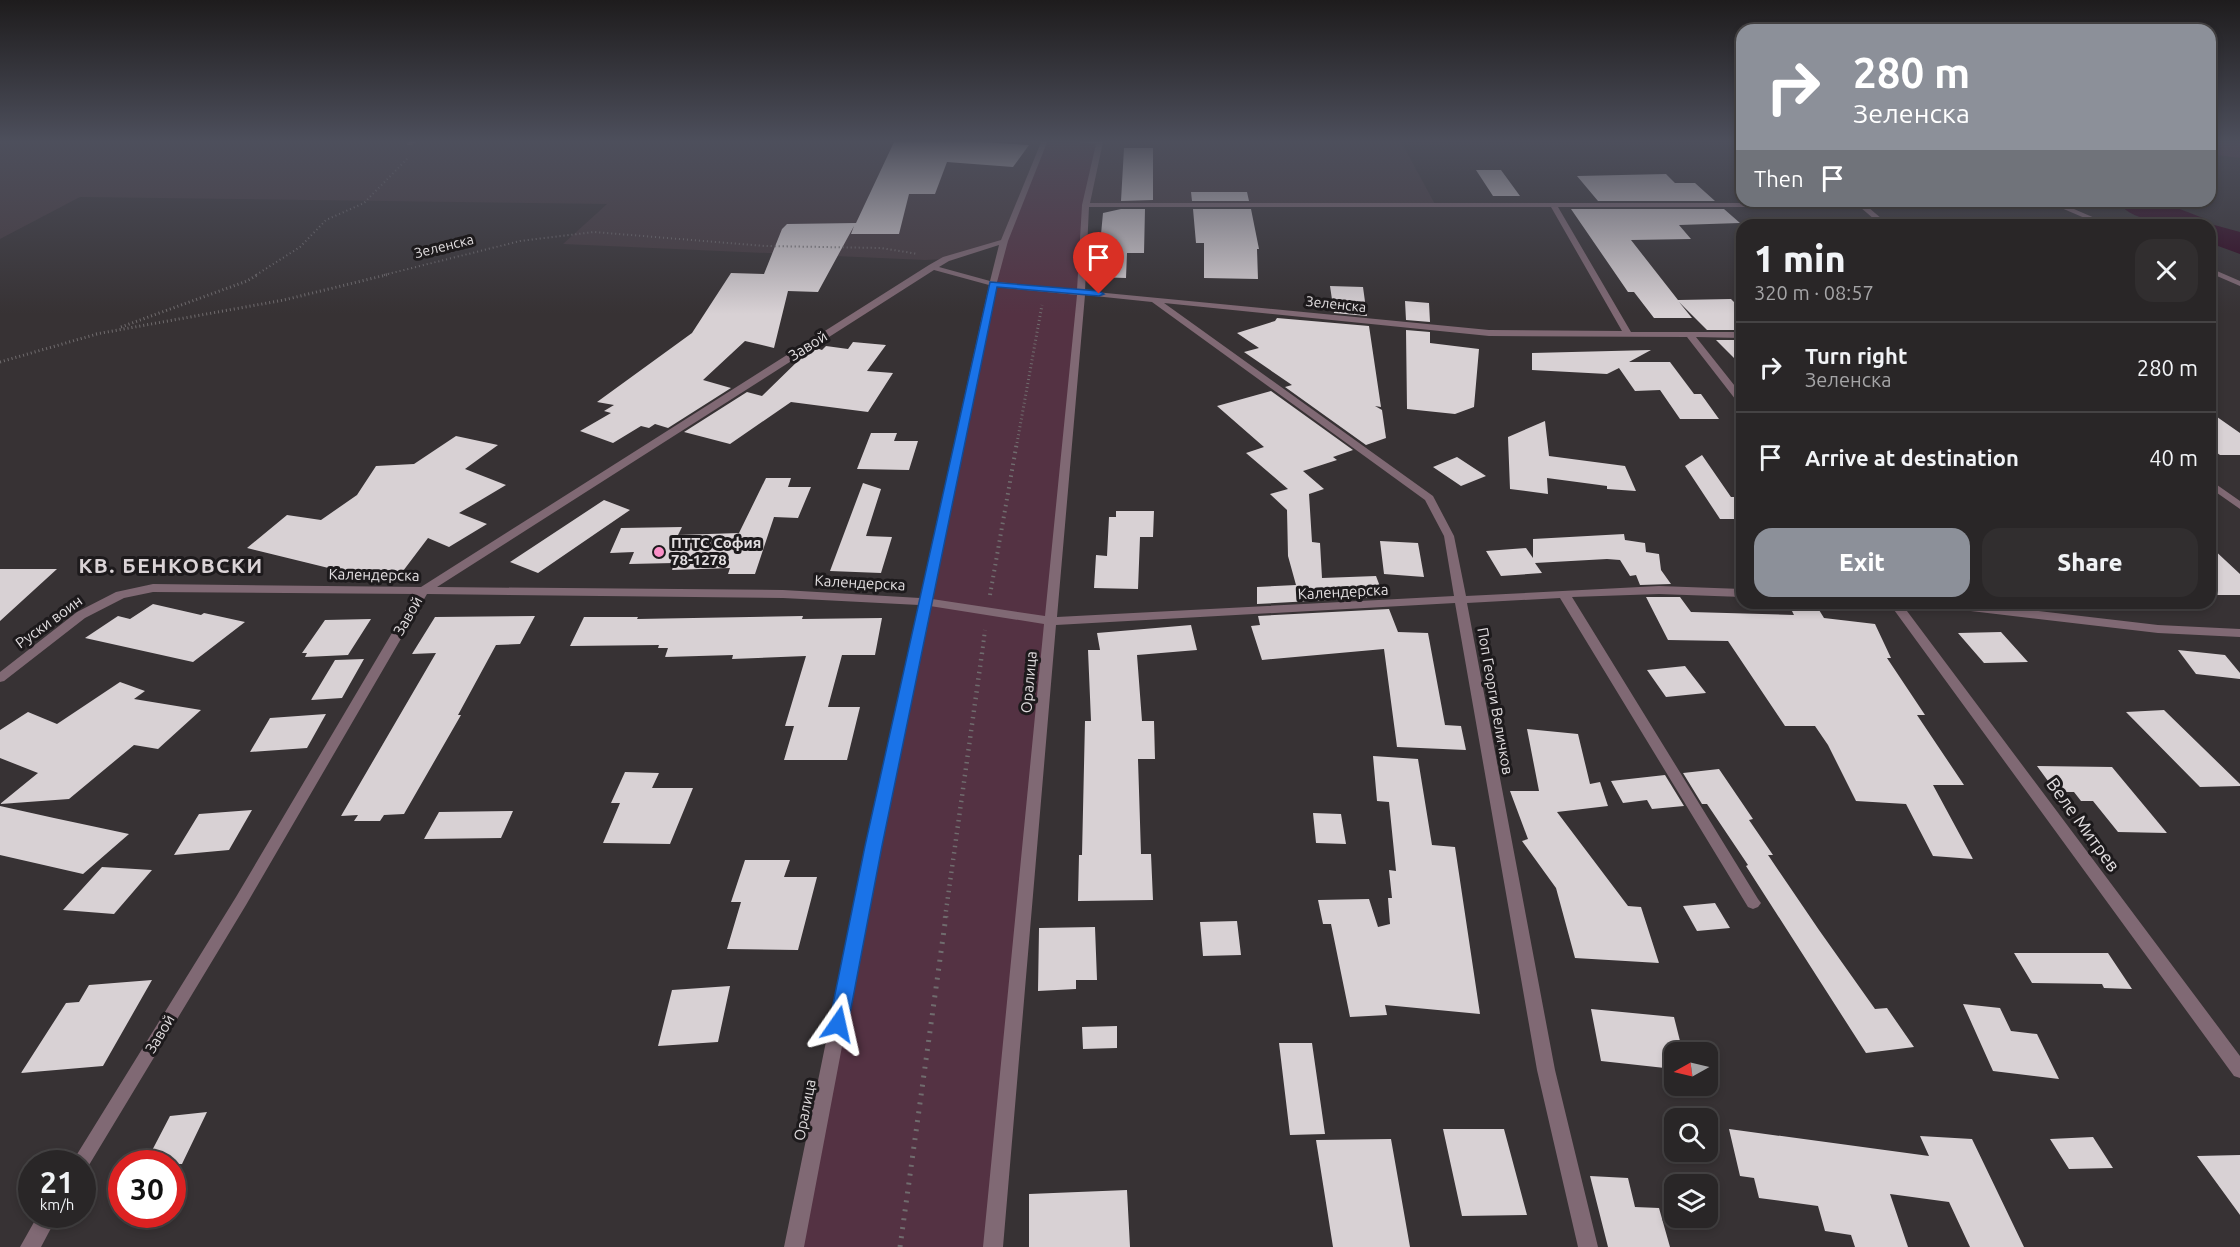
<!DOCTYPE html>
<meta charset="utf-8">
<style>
body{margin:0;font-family:Ubuntu,sans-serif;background:#312e2f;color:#f1f3f6;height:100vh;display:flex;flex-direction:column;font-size:22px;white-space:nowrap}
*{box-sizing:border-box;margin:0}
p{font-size:20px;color:#a5a5a7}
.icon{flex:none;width:33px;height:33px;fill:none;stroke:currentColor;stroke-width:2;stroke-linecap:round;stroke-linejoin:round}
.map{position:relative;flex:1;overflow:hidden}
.panel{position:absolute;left:1736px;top:219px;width:480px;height:390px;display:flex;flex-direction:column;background:#292627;border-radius:18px;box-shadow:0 3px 9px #0003,0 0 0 2px #454344}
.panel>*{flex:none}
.top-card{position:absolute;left:1736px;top:24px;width:480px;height:183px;border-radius:18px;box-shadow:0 3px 9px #0003,0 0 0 2px #454344;background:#8c9099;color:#fff;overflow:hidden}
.needle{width:39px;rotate:262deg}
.fabs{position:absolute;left:1664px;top:1042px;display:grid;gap:12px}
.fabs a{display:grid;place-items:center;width:54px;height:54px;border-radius:12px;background:#292627;box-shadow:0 3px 9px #0003,0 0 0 2px #454344;font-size:30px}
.speed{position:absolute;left:18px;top:1150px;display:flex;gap:12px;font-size:30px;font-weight:700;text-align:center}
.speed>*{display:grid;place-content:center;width:78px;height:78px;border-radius:50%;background:#292627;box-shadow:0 3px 9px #0003,0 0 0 2px #454344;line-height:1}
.speed small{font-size:15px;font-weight:400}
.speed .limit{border:9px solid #d22;background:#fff;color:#111}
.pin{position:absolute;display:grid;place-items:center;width:51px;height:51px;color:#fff;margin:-62px -26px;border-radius:50% 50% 50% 0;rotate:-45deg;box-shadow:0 0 6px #0007}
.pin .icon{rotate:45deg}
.me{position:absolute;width:66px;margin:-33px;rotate:11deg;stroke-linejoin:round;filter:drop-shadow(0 0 4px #0008)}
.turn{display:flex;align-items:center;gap:21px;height:126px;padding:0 18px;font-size:27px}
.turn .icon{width:78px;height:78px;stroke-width:2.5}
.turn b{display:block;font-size:42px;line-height:51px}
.then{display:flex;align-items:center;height:57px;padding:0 18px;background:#0003;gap:12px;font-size:22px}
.round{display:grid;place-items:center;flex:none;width:63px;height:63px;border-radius:18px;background:#312e2f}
.overview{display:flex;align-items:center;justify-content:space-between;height:102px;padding:0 18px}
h1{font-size:36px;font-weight:800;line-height:45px}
.button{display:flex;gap:12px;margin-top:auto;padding:12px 18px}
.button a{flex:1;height:69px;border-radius:18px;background:#8c9099;color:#fff;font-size:24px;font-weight:800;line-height:69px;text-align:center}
.button a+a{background:#312e2f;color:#f1f3f6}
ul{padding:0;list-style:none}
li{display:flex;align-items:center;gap:18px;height:90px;padding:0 18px;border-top:2px solid #454344}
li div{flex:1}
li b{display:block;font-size:22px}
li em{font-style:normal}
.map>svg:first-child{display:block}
.built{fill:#463a3f}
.green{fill:#543243}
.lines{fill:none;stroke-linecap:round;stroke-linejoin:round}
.river{fill:#30061f;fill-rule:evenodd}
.building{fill:#d8d1d4}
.path-far4{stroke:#706c6e;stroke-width:2;stroke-dasharray:1 3;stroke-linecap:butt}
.path-far3{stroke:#706c6e;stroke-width:3;stroke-dasharray:1 3;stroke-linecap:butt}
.path-far2{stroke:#706c6e;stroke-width:4;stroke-dasharray:1.5 4.5;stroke-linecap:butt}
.path-far1{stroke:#706c6e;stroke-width:4.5;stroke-dasharray:1.5 5;stroke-linecap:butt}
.path{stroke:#706c6e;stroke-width:5;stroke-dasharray:2 7;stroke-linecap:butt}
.service{fill:#806974;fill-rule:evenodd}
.minor{fill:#806974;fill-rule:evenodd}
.route{fill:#1a73e8;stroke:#114b97;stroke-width:1.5}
.poi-dot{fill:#fa8fc7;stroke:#1d1a1c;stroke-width:2}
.labels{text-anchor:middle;stroke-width:6;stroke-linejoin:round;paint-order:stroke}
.far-street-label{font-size:14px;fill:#e3dfe1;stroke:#1d1a1c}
.street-label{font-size:15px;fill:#e3dfe1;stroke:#1d1a1c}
.poi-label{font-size:15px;font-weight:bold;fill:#e3dfe1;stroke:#1d1a1c;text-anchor:start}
.near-street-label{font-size:18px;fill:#e3dfe1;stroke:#1d1a1c}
.district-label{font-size:21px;font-weight:bold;letter-spacing:1.5px;fill:#dad3d6;stroke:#1d1a1c}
</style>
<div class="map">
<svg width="2240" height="1247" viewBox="0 0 2240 1247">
<rect width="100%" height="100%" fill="#373234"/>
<path class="built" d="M0,140H1045L1004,241L946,259L925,260L563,244L607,204L80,197L0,239Z
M1079,140H1400L1436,206L1086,205Z"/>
<path class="green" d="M1045,140L1100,142L1086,205L993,1247H794L1004,241Z
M2210,140H2240V158L2210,154Z"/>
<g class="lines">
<path class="river" d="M2117,201H2159L2203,218L2207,223L2240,232V254L2210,243V225C2183,225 2133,225 2117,201Z"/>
</g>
<path class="building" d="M895,140H948L1029,145L1013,167L947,162L935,194H909L899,234H851L854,226L818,292L788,291L774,348L745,341L703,380L731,388L668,428L655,424L649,428L641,426L613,443L580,431L611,413L604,411L614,405L597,402L692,333L731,273L764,274L782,229L787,224L856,223Z
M1124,148H1153V200L1121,201Z
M1476,170H1501L1520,196H1493Z
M1666,174L1675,183H1695L1715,201H1598L1577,176Z
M1191,192H1247L1249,201H1192Z
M1121,209H1145L1144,253H1127L1126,278L1097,277L1103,213Z
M1193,209H1251L1259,249H1257L1258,279L1204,278V243H1196Z
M1571,209H1724L1740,223L1679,225L1691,239L1631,240L1678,300L1731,299L1742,310V330H1707L1679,302L1692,318H1654L1634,292H1628Z
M1330,286L1363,287L1367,316L1334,313Z
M1405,301L1429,303L1430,322L1406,320Z
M1277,318L1369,326L1381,407L1375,406L1382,410L1386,438L1366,445L1285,387L1292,385L1244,352L1259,348L1237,333L1275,321Z
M1406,330L1430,332V343L1479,349L1474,407L1455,414L1407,409Z
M1716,340H1742V366Z
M853,342L886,345L867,371L893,373L868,412L791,402L730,444L684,432L747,392L762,396L803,356L816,348L822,350L826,346L848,349Z
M1651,350L1629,362H1670L1694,394H1701L1719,419H1680L1660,390L1635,391L1619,368L1607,374L1532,370V353Z
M1271,391L1353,450L1333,457L1337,460L1303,471L1324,489L1309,494L1312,542L1320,543L1322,578L1376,576L1384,597L1257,604V587L1296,585L1288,556L1287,510L1270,494L1288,489L1246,453L1264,447L1217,406Z
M2210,412L2240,433V455H2220L2210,448Z
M1545,421L1549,456L1625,466L1636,491L1607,489V486L1547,478L1548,494L1510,489L1508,437Z
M871,433H897L894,441H918L909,470L857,469Z
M456,436L498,445L465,469L506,485L459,513L487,524L449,547L428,538L400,575L353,574L247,548L287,515L321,520L357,495L376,466L414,464Z
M1702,455L1731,497H1742V519H1720L1685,466Z
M1457,457L1486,476L1461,486L1433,467Z
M766,478H791L788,487H811L798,518L774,517L755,574H728L730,568L672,570L674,563L629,564L634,552L610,553L621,528L682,527L678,535L739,533Z
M863,483L881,489L866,536L892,537L881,573L830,571Z
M604,500L630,510L538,573L510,562Z
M1116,511H1154L1153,537H1140L1138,589L1094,588L1096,555L1107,556L1109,517H1116Z
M1624,534L1625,540L1645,543L1646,552L1659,554L1661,570L1671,584L1640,585L1636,575L1630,576L1620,560L1607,559L1535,563L1542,573L1501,576L1486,551L1526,548L1533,558V539Z
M1380,541L1418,543L1424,577L1384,574Z
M2210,546L2240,574V595H2210Z
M0,569H57L0,621Z
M1646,597H1680L1691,612L1794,615L1788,603L1816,605L1824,618L1875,624L1891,658H1887L1925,715H1917L1964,785H1933L1973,859L1933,856L1906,804L1856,801L1828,745L1815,726H1785L1728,641L1668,640Z
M153,604L201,615L204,613L245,622L193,662L85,638L118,616L130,619Z
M1389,609L1398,632L1428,633L1445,725L1461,726L1466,750L1397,747L1384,649L1262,660L1251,626L1260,625L1258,616Z
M535,616L520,644L496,645L458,715H461L404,814L384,815L380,821H354L358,815L341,816L436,653L412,654L435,617Z
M803,616L802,619L882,618L875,655H842L828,707H860L847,760H784L794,726H785L806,656L732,659L733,655L665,657L668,648H658L659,645L570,646L584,617H638L637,619Z
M371,619L348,655L305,657L307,653H302L325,620Z
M1191,625L1197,650L1137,655L1142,721H1154L1155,759H1138L1141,854H1151L1153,900L1078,901L1079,855H1082L1085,721H1091L1088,650H1100L1097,633Z
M2001,632L2028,662L1984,663L1958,633Z
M2178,650L2225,655L2240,673V679L2196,674Z
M364,659L342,698L311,700L335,660Z
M1685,666L1706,693L1666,697L1647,670Z
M120,682L145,691L134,699L201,710L158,749L134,745L69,799L0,804L38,773L0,758V730L28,712L57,724Z
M2164,710L2240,784V786L2200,787L2126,712Z
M326,714L307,748L250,752L270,718Z
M1527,729L1578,734L1590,784L1600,782L1608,806L1557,812L1628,906L1641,907L1659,963L1575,958L1556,888L1522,841L1528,839L1510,791H1539Z
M1373,756L1418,759L1432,845L1455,847L1480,1014L1385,1005L1387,1015L1350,1017L1331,924H1323L1318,900L1369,899L1378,927L1390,924L1388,898H1392L1389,870L1396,871L1389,802L1377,801Z
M2037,766L2112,767L2167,833L2118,832L2093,801H2081L2074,792H2056Z
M1719,769L1753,819L1749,820L1773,855H1768L1819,930L1875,1009L1887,1008L1914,1047L1866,1053L1746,866L1748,865L1707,804H1702L1683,773Z
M625,772L659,773L652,788H693L670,844L603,843L620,803H611Z
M1665,775L1684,806L1652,809L1647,800L1623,803L1611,781Z
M0,806L54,818L129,834L83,874L0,855Z
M252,810L229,850L174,855L199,814Z
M513,811L501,838L424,839L439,812Z
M1313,813L1341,814L1346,844L1316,843Z
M745,860H790L784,877H817L798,950L727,949L741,902H731Z
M102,867L152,870L114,914L63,910Z
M1715,903L1730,928L1697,931L1683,906Z
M1237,921L1241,955L1203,956L1200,922Z
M1095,927L1097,980H1076V989L1038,991L1039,928Z
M2014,953H2108L2132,989L2104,988L2102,984L2032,983Z
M152,980L103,1066L21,1073L66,1003L79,1002L89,985Z
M730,986L718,1042L658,1046L672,990Z
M1963,1004L2000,1008L2011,1031L2037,1034L2059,1079L1993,1071Z
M1591,1009L1674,1017L1683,1053H1674V1069L1601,1061Z
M1117,1026V1048L1083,1049L1082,1027Z
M1279,1043H1312L1325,1134L1290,1135Z
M207,1112L182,1164H145L170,1116Z
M1443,1129H1504L1527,1215L1462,1216Z
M1729,1129L1929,1156L1920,1136L1972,1139L2024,1247H1970L1949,1202L1890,1194L1908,1247H1855L1851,1235L1825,1231L1818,1206L1759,1198L1754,1178L1740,1176Z
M2093,1137L2113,1168L2069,1169L2050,1139Z
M1391,1139L1410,1247H1333L1316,1140Z
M2240,1155V1215L2197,1156Z
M1590,1176L1628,1178L1635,1207L1659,1208L1670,1247H1608Z
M1127,1190L1130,1247H1029V1194Z"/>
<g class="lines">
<path class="path-far4" d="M256,275L300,247L326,220L364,203L407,159
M384,275L520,241L594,232L765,246L881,248L918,254"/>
<path class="path-far3" d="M121,327L247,281L259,274
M96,334L284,300L390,274
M0,362L97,334
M1017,443L1042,305"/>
<path class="path-far2" d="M990,595L1017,442
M982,654L985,630"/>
<path class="path-far1" d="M945,918L982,653"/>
<path class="path" d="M900,1247L946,916"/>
<path class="service" d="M413,140H420L411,145H407V143Z"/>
<path class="minor" d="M1042,140H1048L1008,241L997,282L1077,290L1082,205L1096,144L1079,142L1076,140H1095L1103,142L1090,203H2060L2111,225H2101L2059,207H1868L1889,225H1881L1860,207H1558L1631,332H1742V338L1696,337L1742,395V405L1739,404L1687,337L1489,336L1164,303L1433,496L1454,536L1466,596L1659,586L1742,589V597L1659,594L1572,597L1758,899L1761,903L1758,907L1753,909L1748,907L1560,598L1467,603L1555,1070L1598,1247H1578L1537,1070L1455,603L1056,625L1003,1247H983L1044,624L930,606L880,846L804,1247H784L866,846L919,605L783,598L427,594L246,905L86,1170L82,1172V1164H71L236,897L415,594L153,592L124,598L85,618L4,681L0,682V672L77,612L116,592L153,584L421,587L929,265L943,257L1001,240ZM1089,207H1551L1622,331L1489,330L1085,291ZM999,245L990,281L939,267L949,261ZM934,270L989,285L920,598L783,590L437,587ZM996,287L1077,295L1045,616L932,599ZM1085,295L1152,302L1425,500L1444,536L1454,596L1057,617Z
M2210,268L2240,281V286L2210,273Z
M2210,480L2240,501V509L2210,488Z
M1889,603H1901L2240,1056V1078L2234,1076Z
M1931,603H1969L2158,625L2240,629V637L2158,633L1937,607Z
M38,1215H58L41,1247H20Z"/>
</g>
<linearGradient id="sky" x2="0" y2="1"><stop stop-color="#1e1c1d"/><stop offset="0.45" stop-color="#4d4f5c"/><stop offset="1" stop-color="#4d4f5c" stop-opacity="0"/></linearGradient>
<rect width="2240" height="314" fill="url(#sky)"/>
<path class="route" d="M990,282L1099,291L1104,294L1099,296L997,287L882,846L848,1024L845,1030L838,1033L831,1030L829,1024L865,846Z"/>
<circle class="poi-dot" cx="659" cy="552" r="6"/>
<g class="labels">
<g class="far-street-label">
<text transform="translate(444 246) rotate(-14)" y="5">Зеленска</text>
<text transform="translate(1336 304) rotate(6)" y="5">Зеленска</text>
</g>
<g class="street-label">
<text transform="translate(808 346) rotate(-32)" y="5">Завой</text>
<text transform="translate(374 575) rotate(1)" y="5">Календерска</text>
<text transform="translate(860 583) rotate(3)" y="5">Календерска</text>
<text transform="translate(1343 592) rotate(-3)" y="5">Календерска</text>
<text transform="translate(408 616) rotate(-60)" y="5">Завой</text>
<text transform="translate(49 622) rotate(-36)" y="5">Руски воин</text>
<text transform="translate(1029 682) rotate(-85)" y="5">Оралица</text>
<text transform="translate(1495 701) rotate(80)" y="5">Поп Георги Величков</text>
<text transform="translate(160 1034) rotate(-59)" y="5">Завой</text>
<text transform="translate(805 1110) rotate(-79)" y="5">Оралица</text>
</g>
<g class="poi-label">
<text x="671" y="548">ПТТС София<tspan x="671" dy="17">78-1278</tspan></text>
</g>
<g class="near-street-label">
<text transform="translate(2083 825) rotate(54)" y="6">Веле Митрев</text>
</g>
<g class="district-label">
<text x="171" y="573">КВ. БЕНКОВСКИ</text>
</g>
</g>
</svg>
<div class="fabs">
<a><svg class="needle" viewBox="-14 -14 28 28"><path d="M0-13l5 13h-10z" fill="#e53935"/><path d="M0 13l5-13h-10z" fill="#a5a5a7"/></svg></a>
<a><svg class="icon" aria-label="search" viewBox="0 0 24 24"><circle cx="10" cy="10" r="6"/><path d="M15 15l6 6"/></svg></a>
<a><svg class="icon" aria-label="layers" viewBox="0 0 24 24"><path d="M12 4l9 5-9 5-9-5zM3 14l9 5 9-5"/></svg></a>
</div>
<div class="speed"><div>21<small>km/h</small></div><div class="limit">30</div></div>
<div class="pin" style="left:1099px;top:294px;background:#d93025"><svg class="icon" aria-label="arrive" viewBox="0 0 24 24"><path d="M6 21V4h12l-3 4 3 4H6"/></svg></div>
<svg class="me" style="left:838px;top:1024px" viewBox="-20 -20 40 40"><path d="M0-17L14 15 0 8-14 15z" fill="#1a73e8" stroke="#fff" stroke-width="4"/></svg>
<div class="top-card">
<div class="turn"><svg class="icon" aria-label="right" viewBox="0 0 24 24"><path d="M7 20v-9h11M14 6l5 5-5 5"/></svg><div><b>280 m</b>Зеленска</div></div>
<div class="then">Then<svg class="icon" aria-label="arrive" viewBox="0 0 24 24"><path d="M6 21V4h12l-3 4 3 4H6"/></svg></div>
</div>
<section class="panel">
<div class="overview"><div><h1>1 min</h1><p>320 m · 08:57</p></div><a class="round"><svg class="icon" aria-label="close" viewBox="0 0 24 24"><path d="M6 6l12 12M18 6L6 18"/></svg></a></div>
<ul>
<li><svg class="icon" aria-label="right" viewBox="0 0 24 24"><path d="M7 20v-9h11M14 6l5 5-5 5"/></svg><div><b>Turn right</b><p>Зеленска</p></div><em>280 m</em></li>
<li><svg class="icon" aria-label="arrive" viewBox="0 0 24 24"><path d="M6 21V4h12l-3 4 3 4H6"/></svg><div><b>Arrive at destination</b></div><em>40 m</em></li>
</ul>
<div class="button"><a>Exit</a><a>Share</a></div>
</section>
</div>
